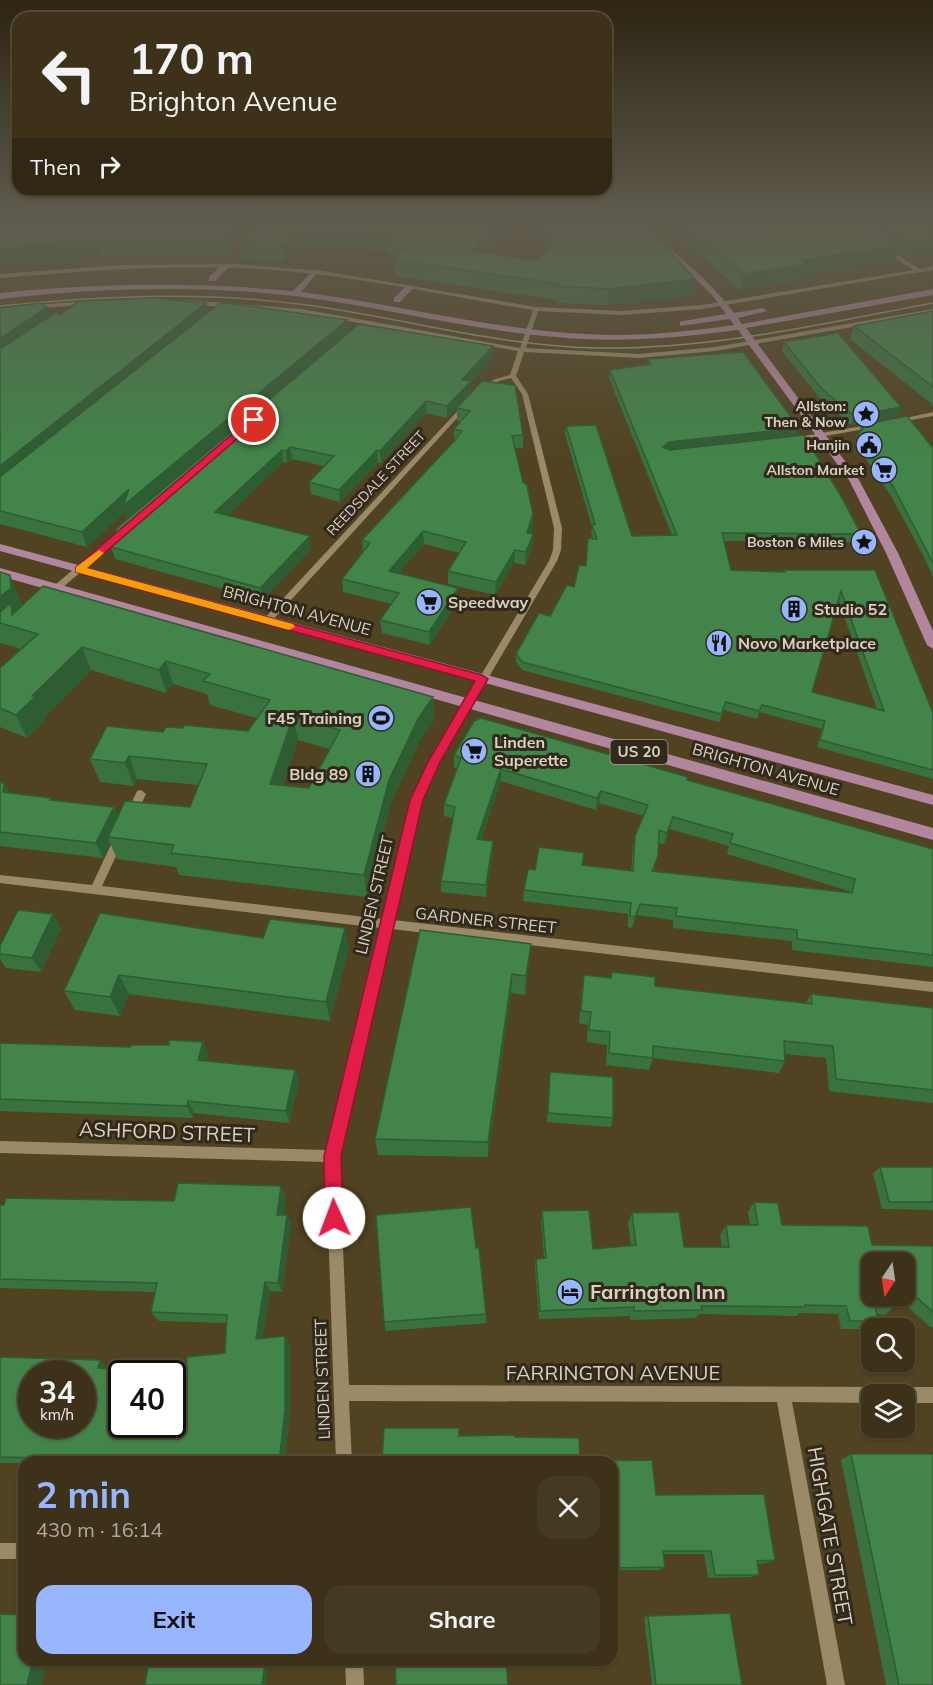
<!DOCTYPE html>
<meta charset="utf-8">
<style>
body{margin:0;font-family:Mulish,sans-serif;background:#443a22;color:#f1f3f6;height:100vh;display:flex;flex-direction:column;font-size:22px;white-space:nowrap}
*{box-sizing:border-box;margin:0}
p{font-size:20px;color:#adaaa2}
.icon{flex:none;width:33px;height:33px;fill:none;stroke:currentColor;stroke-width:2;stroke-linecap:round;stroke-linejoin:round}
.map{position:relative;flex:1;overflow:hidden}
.drawer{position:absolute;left:18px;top:1456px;width:600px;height:210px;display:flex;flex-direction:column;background:#3d3219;border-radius:18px;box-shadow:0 2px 4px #0004,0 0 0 2px #564d38}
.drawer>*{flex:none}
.hud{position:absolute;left:12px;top:12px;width:600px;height:183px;border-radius:18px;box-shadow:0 2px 4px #0004,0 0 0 2px #564d38;background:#3d3219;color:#f1f3f6;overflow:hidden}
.needle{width:39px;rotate:193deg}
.controls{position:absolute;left:861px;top:1252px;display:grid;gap:12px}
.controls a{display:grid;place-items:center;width:54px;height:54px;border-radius:12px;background:#3d3219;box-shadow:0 2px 4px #0004,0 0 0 2px #564d38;font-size:30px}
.speed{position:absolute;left:18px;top:1360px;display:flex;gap:12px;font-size:30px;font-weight:700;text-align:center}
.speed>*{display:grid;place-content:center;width:78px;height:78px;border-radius:50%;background:#3d3219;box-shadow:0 2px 4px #0004,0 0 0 2px #564d38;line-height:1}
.speed small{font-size:15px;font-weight:400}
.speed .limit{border:3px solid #111;border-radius:9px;background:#fff;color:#111}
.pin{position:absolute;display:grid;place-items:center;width:51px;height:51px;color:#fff;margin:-26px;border:3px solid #fff;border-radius:50%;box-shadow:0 2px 6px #0007}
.me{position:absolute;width:66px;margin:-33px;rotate:358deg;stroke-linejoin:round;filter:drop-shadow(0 0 4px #0008)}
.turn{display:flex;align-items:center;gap:21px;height:126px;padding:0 18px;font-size:27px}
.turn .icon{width:78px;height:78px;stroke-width:2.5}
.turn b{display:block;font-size:42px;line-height:51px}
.then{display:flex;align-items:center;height:57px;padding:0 18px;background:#0003;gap:12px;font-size:22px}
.round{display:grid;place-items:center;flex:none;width:63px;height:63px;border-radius:18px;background:#443a22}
.headline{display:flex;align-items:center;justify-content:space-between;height:102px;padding:0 18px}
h1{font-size:36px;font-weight:700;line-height:45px;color:#97b6fd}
.action{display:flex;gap:12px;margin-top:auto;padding:12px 18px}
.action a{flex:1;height:69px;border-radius:18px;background:#97b6fd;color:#111;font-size:24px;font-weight:700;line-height:69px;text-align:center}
.action a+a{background:#443a22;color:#f1f3f6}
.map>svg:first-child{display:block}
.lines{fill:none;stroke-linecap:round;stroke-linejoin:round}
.minor{fill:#9b8a67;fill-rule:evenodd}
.major{fill:#b2869e;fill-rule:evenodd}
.tram{stroke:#a59a82;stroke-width:1.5}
.wall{fill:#39723f;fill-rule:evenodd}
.shaded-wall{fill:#2e5c33}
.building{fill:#428449;stroke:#2e5c33;stroke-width:1.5;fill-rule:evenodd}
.route{fill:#e11d48;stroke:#92132f;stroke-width:1.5}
.slow{fill:#f59e0b}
.labels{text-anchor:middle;stroke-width:6;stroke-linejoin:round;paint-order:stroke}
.far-poi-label{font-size:14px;font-weight:bold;fill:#dad1bf;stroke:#312a1c;text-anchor:end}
.far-street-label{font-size:14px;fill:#dad1bf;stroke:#312a1c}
.shield{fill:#312a1c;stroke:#a79f8e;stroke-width:1.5}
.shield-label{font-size:15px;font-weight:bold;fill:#dad1bf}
.poi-label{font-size:16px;font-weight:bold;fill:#dad1bf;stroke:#312a1c;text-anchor:start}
.street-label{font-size:16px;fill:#dad1bf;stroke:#312a1c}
.near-street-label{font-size:20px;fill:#dad1bf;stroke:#312a1c}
.near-poi-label{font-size:20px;font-weight:bold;fill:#dad1bf;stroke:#312a1c;text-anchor:start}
</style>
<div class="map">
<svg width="933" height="1685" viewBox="0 0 933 1685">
<rect width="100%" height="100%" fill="#514321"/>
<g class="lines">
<path class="minor" d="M885,247L920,269L933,266V270L702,309L622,315L538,311L526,348L639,354L715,347L933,309V313L715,351L639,358L524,352L516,376L528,394L562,528L561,550L557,561L439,762L421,800L393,920L933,982V992L391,929L339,1156L349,1385L882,1387L887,1390L890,1395H872V1403L792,1402L845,1685H827L777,1402L349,1401L352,1462H336L326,1162L0,1153V1141L327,1150L380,928L0,883V875L92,885L115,836H123L124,839L102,886L382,919L411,800L431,759L549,561L553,550L554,528L522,394L511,378L499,381L483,390L478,389L495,379L510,375L518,351L302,313L186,304L183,302L186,300L302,309L520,348L533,310C434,294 336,271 236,268C157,265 78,272 0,278V274L122,265L236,264L323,271L536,307L622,311L702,305L913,270L883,250V248Z
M89,301L91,302V304L33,309L30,307L33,305Z
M464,404L469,405L270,623H264V619Z
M933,412V416L895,423L892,421Z
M874,424L876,425V427L792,442L788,440L792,438Z
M119,531H125L126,533L55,594H49V590Z
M141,790L146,794L135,817L131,818L127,817L126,814L137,791Z
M904,1387H933V1403H904V1395H896L899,1390Z
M0,1543H24V1559H0Z
M345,1660H363L364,1685H346Z"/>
<path class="major" d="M625,222H634C672,250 706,276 734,313L763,308L767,311L738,318L742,324L933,289V295L746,328L859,480L898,553L933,631V649L927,645L886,553L849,480L738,330C677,338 617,343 556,337C468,330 383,307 295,296C197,285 98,288 0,299V293C98,283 195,282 293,291L314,270L318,272L301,292C396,304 489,329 584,334C634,337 685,332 734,325L730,319L680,326V322L683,321L726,314L712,295L679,263Z
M223,264L230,266L215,281H209V277Z
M406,286L413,288L400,302H394V298Z
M0,544L933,795V805L0,551Z
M0,568L933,828V840L0,576Z"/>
<path class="tram" d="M0,306C102,296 204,291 307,305C403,318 498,346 596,348C710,350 822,324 933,303"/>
</g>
<path class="wall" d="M0,222H238L231,256H101Z
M265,222H512L485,253L537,261L548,247L529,222H644L693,296L607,305L557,303V300L395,276L394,260L395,259L389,258L388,252L350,246L346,249L303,246L284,262L241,259L239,243Z
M662,222H735L741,227L770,222H933V254L908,258L898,252L895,261L804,275L803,280L740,290Z
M0,308L50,316L60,315L208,313L347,320L348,333L493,357L471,382V392L447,418L426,413L381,463H378L340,502L311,494L309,482L324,466L292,459L287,463L283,462L228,515L311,549L263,600L115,559L111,547L127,520L125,512L87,547L0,524Z
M933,311V405L850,339L854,326Z
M784,342L901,407L898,416L851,425L819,397L782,351Z
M648,359L799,428L797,435L668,450L861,534L858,542L724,541L731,570L784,572V570H875L933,713V779L817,747L822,729L759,712L757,719L724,710L719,722L522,670L516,662V654L574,587L586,566L593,538L591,532L592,527L565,434L566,426L632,536L672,535L609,378L610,370L647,365ZM838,599L877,709L812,692Z
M482,381L523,435V448H515L533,527L531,534H533L532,547L525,565L514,563L495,595L448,584V571L459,553L424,544L399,573L458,588V601L430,645L382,633L380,620L392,604L343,592L342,579L363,552L362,540L454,441V429L460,421H457V408Z
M861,425L933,448V577L924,557L891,496L855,443L857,436L860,433L859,432Z
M0,572L20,598L21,607L433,697L434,720L419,742L391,803L367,897L179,875L176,867L117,859L110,843L103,858L0,846V783H4L9,793L52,800L114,807L118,816L190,807L198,785L137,779L134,786L100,782L90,759L163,732L183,728L248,731L257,718L210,705L207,694L173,684L166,693L91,670L44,717L45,720L27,738L0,727V668L21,649L0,643ZM298,740L330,749L309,788L283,785Z
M454,755L687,780L933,849V967L792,950V941L673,928V920L637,915L632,928L628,927V914L523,901L524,890L535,870L582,865L631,871L633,848L635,836L644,816L599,803L596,810L501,781L481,840L493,841V853L486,897L441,892V881L453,818L444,816V804L457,768H454ZM670,829L729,846L727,854L849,891V892L654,871L658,843L664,844Z
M100,913L263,938L349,948L330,1021L129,994L120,1016L75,1010L64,991Z
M53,914L61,929L41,972L6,968L0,959V946Z
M420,930L529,963L525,995L511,993L488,1157L378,1155L375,1139Z
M612,972L655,986L806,1003L811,994L933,1008V1102L932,1103L829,1091L826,1058L785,1054V1061L779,1073L653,1058L649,1070L606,1065L607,1045L587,1042L588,1025L579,1023L582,988L584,975L611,978Z
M203,1042L208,1054L206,1061L295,1070L299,1082L289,1123L194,1113L193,1118L0,1111V1043L130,1047L169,1045Z
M550,1072L613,1118L611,1127L547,1122Z
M880,1167H933V1210L882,1209L873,1174Z
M281,1186L286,1197L283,1215H287L291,1225L282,1292L270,1291L262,1338L290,1344V1417L285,1454H290L295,1460V1462L0,1463V1357L109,1368V1369L186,1372L225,1353L226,1323L159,1321L151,1312L155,1292L0,1288V1205L174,1201Z
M754,1202L782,1225L872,1245L933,1246V1327H930L896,1296H904V1263H872L895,1306L885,1315L877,1314L878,1321L869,1329H841L838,1314L799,1313L797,1316L699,1314L696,1318L630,1320V1316L539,1319L535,1268L536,1259L544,1258L541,1221L542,1211L593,1249L631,1246L628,1223L632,1213L684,1247H722L720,1235L726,1225H750L748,1212Z
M486,1314V1323L386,1331L384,1322Z
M384,1428H459V1436L515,1435V1437L579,1438L580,1461L652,1460L656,1495L764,1494L775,1560L766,1563L758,1564L759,1575L751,1577L708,1578L704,1554H663L665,1567L659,1570H612V1462H382Z
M851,1454L933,1685H886L841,1460Z
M648,1616L742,1685H652L644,1617Z"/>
<path class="shaded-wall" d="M232,222H238L231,256L228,239Z
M499,222H512L473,267V251Z
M302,230L303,246L284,262L282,246Z
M348,230L350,246L346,249L345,233Z
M97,239L101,256L0,266V248Z
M933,240V254L908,258L913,243Z
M900,245L895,261L804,275L803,280L740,290L743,274L802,260Z
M695,279L693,296L607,305L609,289Z
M206,303L209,316L0,485V466Z
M47,307L51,321L0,356V339Z
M347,320L348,333L128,521L125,512L87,547L82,532L129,489Z
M493,346V357L471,382V392L447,418V406L462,380Z
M426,401V413L381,463L380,451Z
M901,407L898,416L851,425L854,416Z
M799,428L797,435L668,450L663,447L669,442Z
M290,447L292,459L287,463L286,451Z
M282,450L283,462L218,525L215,512Z
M377,450L378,463L340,502L339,490Z
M533,514V527L527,546V533Z
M423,531L424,544L390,584L389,571Z
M533,534L532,547L525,565L526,552Z
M310,536L311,549L263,600L260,588Z
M515,550L514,563L495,595L496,582Z
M10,575L20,598L21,611L0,623V597Z
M458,588V601L430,645L429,632Z
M82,647L91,670L44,717L45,720L27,738L16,715L32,696Z
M166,661L173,684L166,693L159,670Z
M433,697L434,720L419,742L391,803L367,897L364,875L389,780L418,719Z
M293,717L298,740L275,807L270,784Z
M129,756L137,779L134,786L125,763Z
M501,769V781L477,851V839Z
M4,783L12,798L3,792Z
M601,791L599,803L596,810L597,798Z
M114,807L120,822L108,837L110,843L103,858L96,843Z
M673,817L670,829L664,844L667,833Z
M493,841V853L486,897V885Z
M640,904L637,915L632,928L635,917Z
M53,914L61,929L41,972L32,958Z
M345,928L349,948L330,1021L326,1002Z
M531,944L529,963L525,995L526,976Z
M512,974L511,993L488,1157V1142Z
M119,975L129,994L120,1016L110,997Z
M203,1042L208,1054L203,1073L198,1060Z
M295,1070L299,1082L289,1123L286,1111Z
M188,1101L194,1113L193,1118L187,1106Z
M281,1186L286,1197L282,1225L277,1215Z
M287,1215L291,1225L282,1292L278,1283Z
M265,1282L270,1291L261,1347L256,1339Z
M285,1336L290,1344V1417L284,1460L280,1454Z
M100,1360L109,1368L108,1376L98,1368Z
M290,1454L295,1460V1462H289Z
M33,1660H47L42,1685H27Z
M265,1662H269L266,1685H262Z"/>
<path class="building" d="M0,222H232L228,239H97L0,248Z
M265,222H499L473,251L537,261L555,238L542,222H644L695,279L609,289L558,286L560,284L394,260L409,246L388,243L394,237L348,230L345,233L302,230L282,246L239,243Z
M682,222H735L741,227L770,222H867L900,245L802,260L806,264L743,274Z
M882,222H933V240L913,243Z
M156,298L206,303L0,466V349L56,312L60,315L79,301Z
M41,303L47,307L0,339V308Z
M228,303L347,320L123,506L129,489L82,532L0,511V477L219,304Z
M933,311V387L854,326Z
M359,324L493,346L462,380L471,381L447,406L426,401L380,451L377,450L339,490L309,482L334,456L290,447L286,451L282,450L215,512L310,536L260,588L111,547L117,528Z
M838,333L901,407L854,416L821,388L784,342Z
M743,352L799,428L669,442L663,447L670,450L804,435L841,496L861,534L722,533L731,570L785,572L784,570H875L933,713V770L820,740L825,721L762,705L759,711L726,702L721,714L522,662L516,654L539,613L550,616L567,585L574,587L579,565L586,566L588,538L597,539L592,525L595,524L566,426L596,425L632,536L677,535L610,370L651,364L648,359ZM841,591L884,711L812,692Z
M482,381L515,385L523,435L512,436L523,482L527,485L533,514L527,533L533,534L526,552L515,550L496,582L448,571L466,542L423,531L389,571L458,588L429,632L380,620L399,593L342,579L370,543L362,540L456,439L462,431L454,429L470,411L457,408Z
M907,416L933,448V563L894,488L857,436L864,427L861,425Z
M0,572L10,575L11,588L0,597Z
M43,586L433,697L418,719L389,780L364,875L171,853L174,845L108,837L125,801L190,807L207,764L129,756L125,763L90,759L107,726L163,732L166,727L183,728L184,725L248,731L270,700L203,681L210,674L166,661L159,670L82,647L32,696L35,697L16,715L0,708V668L38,634L0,623V612L11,603L12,615ZM293,717L340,730L309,788L270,784Z
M481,718L688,777L687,780L933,849V955L797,939V930L676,916L677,908L640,904L635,917L630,916L631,903L524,890L528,869L535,870L539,847L584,853L582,865L633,871L635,836L648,805L601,791L597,798L501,769L477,839L493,841L486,885L441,881L455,807L444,804L461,758L454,755L474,721ZM673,817L733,834L730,843L855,879L852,893L652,871L658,856L659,830L667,833Z
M0,783H4L3,792L51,798L50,800L114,807L96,843L0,832Z
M18,910L53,914L32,958L0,954V946Z
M100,913L263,938L270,919L345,928L326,1002L119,975L110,997L64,991Z
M420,930L531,944L526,976L512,974L488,1142L375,1139Z
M612,972L655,977V986L812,1004L811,994L933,1008V1090L836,1079L833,1046L784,1041L785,1061L653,1046V1058L609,1053L610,1032L589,1030L591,1012L581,1011L584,975L611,978Z
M169,1040L203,1042L198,1060L295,1070L286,1111L188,1101L187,1106L0,1099V1043L130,1047L131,1045H169Z
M550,1072L613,1077V1118L548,1113Z
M880,1167H933V1202H889Z
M178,1183L281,1186L277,1215H287L278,1283L265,1282L256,1339L285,1336V1410L280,1454H290L289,1462H98V1459L0,1457V1357L100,1360L98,1368L186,1372L187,1357L225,1353L227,1315L151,1312L157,1283L0,1279V1205H4L6,1198L174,1201ZM32,1374H82V1425H32ZM122,1374H172V1425H122Z
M754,1202L778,1203L782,1225L868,1226L872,1245L933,1246V1312L904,1286V1263H872V1296H893L895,1306H875L878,1321H850L846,1306L805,1305V1307L701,1306L702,1310L634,1311V1307L540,1311L536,1259L546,1258L542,1211L589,1210L593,1249L636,1245L632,1213L679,1212L684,1247H729L726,1225H758Z
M471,1207L476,1248H479L486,1314L384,1322L376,1215Z
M384,1428H459V1436L515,1435V1437L579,1438L580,1461L652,1460L656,1495L764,1494L775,1560L757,1561L759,1575H715L711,1551H663L665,1567L612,1568V1462H382Z
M851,1454H933V1685H899Z
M730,1613L742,1685H656L648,1616Z
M0,1614L24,1615V1660H33L27,1685H0Z
M149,1660H277V1663L265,1662L262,1685H145Z
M401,1660H506L508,1685H396L395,1664L401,1663Z"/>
<linearGradient id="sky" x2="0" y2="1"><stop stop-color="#2d2512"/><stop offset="0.48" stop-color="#5f5b4e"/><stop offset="1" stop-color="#5f5b4e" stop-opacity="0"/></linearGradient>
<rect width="933" height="458" fill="url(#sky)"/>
<path class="route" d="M251,418L259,420L87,568L482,675L488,679L440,762L423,800L341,1156L343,1218L340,1224L334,1227L327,1224L325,1218L324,1156L410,800L428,762L475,681L76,572V567Z"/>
<path class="slow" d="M99,550L104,553L87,568L293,624L295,627L289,630L76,572V567Z"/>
<defs>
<symbol id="sight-disc" viewBox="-11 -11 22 22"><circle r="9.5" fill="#97b6fd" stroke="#312a1c"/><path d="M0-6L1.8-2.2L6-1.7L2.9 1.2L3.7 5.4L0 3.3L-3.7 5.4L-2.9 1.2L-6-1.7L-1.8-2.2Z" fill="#111"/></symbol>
<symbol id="civic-disc" viewBox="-11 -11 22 22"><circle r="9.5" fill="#97b6fd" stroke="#312a1c"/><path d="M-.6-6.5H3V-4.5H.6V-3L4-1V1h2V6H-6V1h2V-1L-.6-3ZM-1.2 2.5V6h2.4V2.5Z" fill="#111"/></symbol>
<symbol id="supermarket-disc" viewBox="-11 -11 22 22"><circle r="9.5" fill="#97b6fd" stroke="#312a1c"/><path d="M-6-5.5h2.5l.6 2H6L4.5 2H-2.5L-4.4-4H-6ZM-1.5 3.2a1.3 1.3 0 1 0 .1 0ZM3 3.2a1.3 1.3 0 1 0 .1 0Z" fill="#111"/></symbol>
<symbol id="building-disc" viewBox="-11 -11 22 22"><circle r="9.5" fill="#97b6fd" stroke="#312a1c"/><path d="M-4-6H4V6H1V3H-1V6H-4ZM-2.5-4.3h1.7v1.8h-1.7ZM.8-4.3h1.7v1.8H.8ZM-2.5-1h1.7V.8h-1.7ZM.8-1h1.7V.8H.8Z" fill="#111"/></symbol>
<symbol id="restaurant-disc" viewBox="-11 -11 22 22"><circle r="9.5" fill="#97b6fd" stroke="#312a1c"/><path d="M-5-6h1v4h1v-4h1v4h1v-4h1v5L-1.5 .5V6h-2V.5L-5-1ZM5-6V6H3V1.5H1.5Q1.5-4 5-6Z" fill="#111"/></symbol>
<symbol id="stadium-disc" viewBox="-11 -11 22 22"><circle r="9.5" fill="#97b6fd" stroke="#312a1c"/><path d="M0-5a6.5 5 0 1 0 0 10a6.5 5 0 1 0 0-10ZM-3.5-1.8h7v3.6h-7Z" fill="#111"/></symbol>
<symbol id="hotel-disc" viewBox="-11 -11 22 22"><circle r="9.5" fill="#97b6fd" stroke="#312a1c"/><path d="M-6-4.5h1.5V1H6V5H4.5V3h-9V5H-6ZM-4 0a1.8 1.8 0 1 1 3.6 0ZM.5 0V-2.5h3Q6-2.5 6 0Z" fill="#111"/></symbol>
</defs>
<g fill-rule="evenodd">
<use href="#sight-disc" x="851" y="399" width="30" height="30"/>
<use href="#civic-disc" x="854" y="430" width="30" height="30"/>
<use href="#supermarket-disc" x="869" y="455" width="30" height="30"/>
<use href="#sight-disc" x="849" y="527" width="30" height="30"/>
<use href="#supermarket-disc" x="414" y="587" width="30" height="30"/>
<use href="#building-disc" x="779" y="594" width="30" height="30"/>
<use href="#restaurant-disc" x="704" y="628" width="30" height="30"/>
<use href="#stadium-disc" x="366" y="703" width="30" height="30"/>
<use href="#supermarket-disc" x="459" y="736" width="30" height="30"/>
<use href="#building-disc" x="353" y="759" width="30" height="30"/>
<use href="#hotel-disc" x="555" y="1277" width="30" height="30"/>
</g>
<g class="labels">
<g class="far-poi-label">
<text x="846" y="411">Allston:<tspan x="846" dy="16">Then &amp; Now</tspan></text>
<text x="850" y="450">Hanjin</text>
<text x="864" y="475">Allston Market</text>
<text x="844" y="547">Boston 6 Miles</text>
</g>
<g class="far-street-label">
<text transform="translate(376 483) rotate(-47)" y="5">REEDSDALE STREET</text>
</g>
<rect class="shield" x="610.5" y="740" width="57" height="24" rx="4.5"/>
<g class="shield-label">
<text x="639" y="757">US 20</text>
</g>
<g class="poi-label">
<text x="448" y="608">Speedway</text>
<text x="814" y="615">Studio 52</text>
<text x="738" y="649">Novo Marketplace</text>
<text x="362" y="724" text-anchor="end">F45 Training</text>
<text x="494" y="748">Linden<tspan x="494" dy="18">Superette</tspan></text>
<text x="348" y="780" text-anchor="end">Bldg 89</text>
</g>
<g class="street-label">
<text transform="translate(297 610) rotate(15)" y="6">BRIGHTON AVENUE</text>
<text transform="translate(766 769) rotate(16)" y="6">BRIGHTON AVENUE</text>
<text transform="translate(374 895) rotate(-77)" y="6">LINDEN STREET</text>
<text transform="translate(486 920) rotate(6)" y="6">GARDNER STREET</text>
<text transform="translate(322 1379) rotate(-92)" y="6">LINDEN STREET</text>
</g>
<g class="near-street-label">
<text transform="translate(167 1132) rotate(2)" y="7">ASHFORD STREET</text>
<text x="613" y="1380">FARRINGTON AVENUE</text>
<text transform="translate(830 1536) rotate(80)" y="7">HIGHGATE STREET</text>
</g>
<g class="near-poi-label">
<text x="590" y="1299">Farrington Inn</text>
</g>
</g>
</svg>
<div class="controls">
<a><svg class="needle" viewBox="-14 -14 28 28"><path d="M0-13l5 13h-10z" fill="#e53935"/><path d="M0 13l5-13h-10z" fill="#adaaa2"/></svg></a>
<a><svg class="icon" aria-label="search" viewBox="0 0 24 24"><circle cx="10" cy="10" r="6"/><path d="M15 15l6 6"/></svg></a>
<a><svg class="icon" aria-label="layers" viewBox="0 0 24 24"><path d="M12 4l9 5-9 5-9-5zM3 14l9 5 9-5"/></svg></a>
</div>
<div class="speed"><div>34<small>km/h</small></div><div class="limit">40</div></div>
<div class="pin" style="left:254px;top:420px;background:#d93025"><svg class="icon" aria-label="arrive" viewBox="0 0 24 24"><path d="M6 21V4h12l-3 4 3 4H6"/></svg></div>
<svg class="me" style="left:334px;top:1218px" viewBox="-20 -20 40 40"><circle r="19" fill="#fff"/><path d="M0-13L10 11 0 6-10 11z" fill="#e11d48"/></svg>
<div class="hud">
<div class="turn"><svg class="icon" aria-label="left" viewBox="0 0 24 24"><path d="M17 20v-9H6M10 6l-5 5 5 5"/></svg><div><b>170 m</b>Brighton Avenue</div></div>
<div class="then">Then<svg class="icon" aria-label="right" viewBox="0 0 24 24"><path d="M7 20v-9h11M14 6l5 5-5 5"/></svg></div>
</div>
<section class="drawer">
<div class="headline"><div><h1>2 min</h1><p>430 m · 16:14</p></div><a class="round"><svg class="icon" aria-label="close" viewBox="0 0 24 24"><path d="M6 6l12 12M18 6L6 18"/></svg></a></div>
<div class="action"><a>Exit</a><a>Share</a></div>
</section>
</div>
